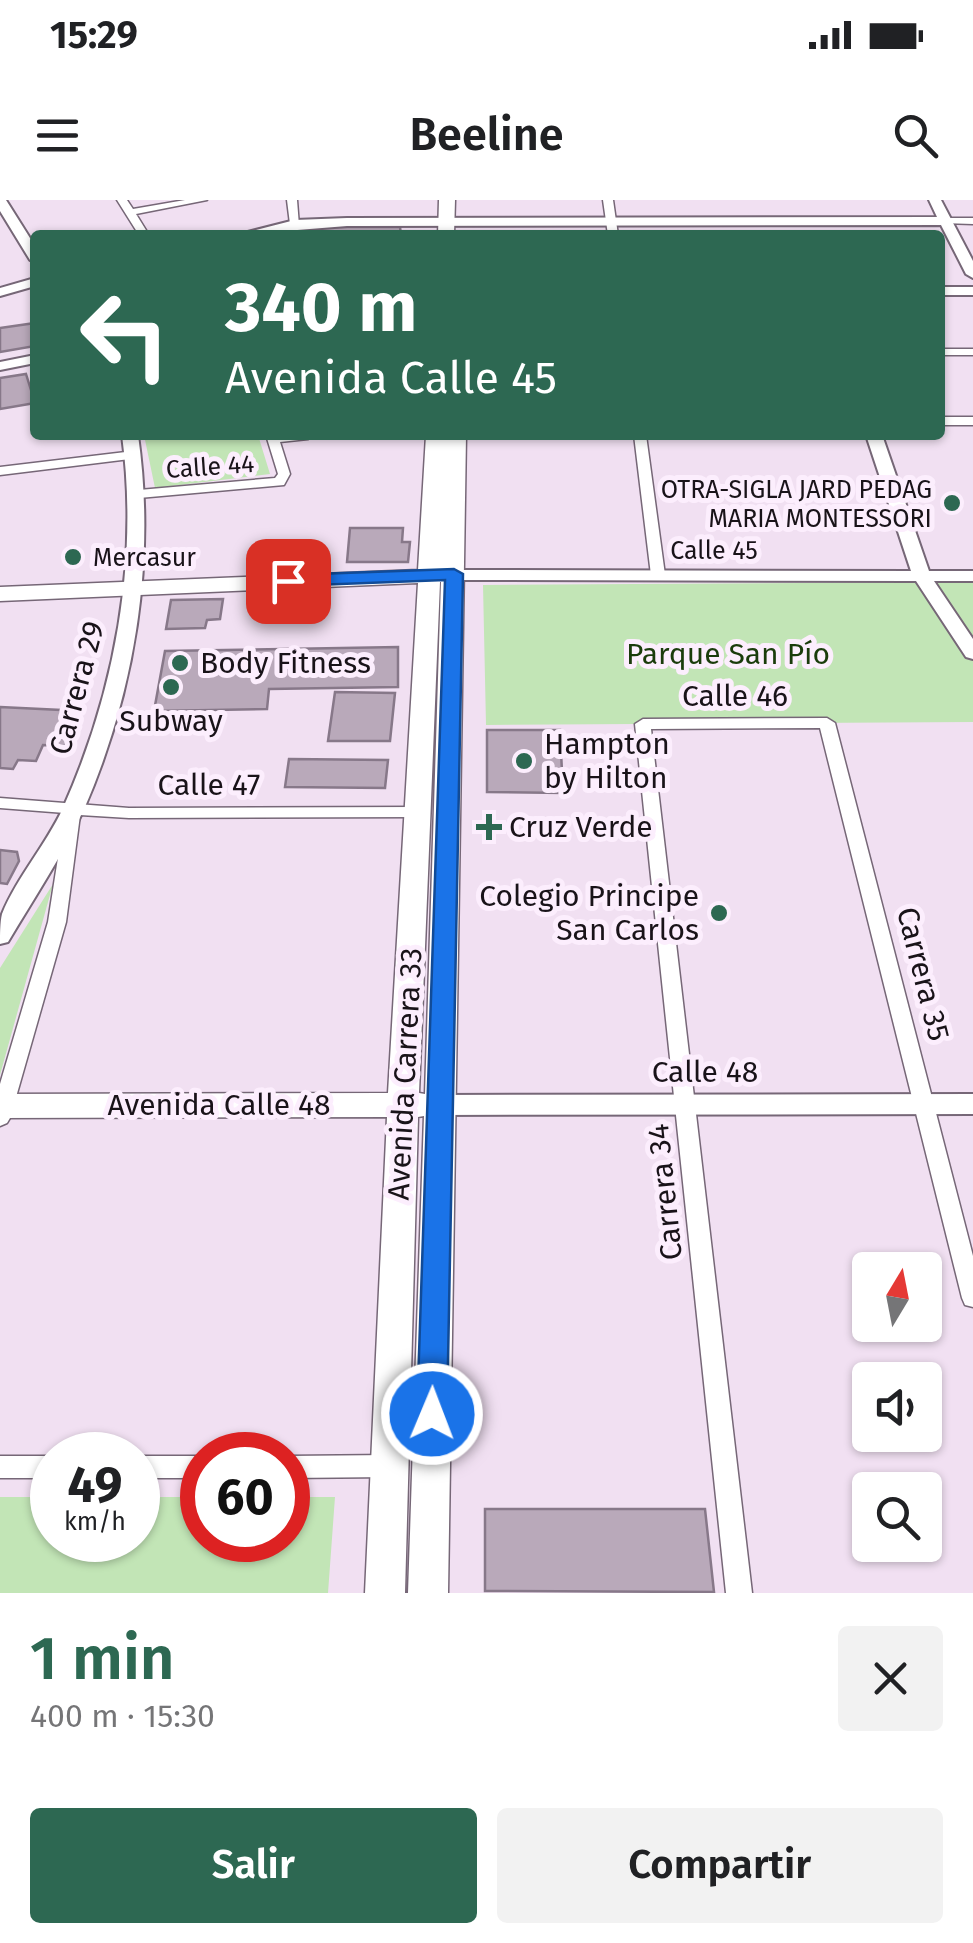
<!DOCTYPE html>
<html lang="es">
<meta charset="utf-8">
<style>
body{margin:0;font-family:"Fira Sans",sans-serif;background:#f2f2f2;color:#202124;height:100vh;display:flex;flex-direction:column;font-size:38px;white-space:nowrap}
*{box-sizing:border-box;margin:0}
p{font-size:32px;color:#757577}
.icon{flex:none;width:55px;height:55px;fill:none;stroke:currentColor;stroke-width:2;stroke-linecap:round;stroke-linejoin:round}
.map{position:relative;height:1393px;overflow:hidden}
.panel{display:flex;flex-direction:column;background:#fff;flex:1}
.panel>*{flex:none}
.banner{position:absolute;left:30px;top:30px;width:915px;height:210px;border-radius:10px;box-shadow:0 2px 8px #0004;background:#2d6852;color:#fff;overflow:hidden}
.needle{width:65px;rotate:10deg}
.tools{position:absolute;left:852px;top:1052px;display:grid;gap:20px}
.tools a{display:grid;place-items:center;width:90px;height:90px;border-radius:10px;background:#fff;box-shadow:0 2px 8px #0004;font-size:50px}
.speed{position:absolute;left:30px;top:1232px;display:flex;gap:20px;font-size:50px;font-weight:700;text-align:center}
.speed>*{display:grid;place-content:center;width:130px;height:130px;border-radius:50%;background:#fff;box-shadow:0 2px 8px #0004;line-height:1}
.speed small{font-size:25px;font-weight:400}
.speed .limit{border:15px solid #d22;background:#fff;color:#111}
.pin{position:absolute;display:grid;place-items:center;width:85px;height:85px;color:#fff;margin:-42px;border-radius:20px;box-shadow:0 5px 15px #0006}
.me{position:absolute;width:110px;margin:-55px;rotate:1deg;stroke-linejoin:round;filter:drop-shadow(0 0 8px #0008)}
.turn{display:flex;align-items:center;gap:35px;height:210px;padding:0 30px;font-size:45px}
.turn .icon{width:130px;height:130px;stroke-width:2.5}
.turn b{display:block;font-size:70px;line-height:85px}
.round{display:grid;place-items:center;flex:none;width:105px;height:105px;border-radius:10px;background:#f2f2f2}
.overview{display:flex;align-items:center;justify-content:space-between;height:170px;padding:0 30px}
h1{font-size:60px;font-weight:600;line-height:75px;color:#2d6852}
.primary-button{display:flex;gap:20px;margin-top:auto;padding:20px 30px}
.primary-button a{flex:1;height:115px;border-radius:10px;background:#2d6852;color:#fff;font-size:40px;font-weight:600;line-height:115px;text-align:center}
.primary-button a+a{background:#f2f2f2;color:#202124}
.status{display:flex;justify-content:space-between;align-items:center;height:70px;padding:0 50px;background:#fff;direction:ltr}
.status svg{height:28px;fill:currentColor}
header{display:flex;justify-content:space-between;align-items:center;height:130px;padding:0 30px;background:#fff;font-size:45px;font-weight:600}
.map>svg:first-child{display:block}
.green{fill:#c2e5b6}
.building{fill:#b9a9ba;stroke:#877889;stroke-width:2.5}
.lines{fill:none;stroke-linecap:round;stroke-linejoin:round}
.minor-casing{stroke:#766777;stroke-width:3}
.tertiary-casing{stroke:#766777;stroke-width:4}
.primary-casing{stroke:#766777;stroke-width:3}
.minor{fill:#fff;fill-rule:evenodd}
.tertiary{fill:#fff;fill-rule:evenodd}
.primary{fill:#fff;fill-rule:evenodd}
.route{fill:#1a73e8;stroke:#114b97;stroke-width:2.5}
.poi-dot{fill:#2d6852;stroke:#fceefd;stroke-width:4}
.labels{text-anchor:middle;stroke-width:10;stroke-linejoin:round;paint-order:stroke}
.far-street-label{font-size:25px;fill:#191319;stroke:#fceefd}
.far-poi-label{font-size:25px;fill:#191319;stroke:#fceefd;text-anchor:end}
.park-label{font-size:30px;fill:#1a3c0b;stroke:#fceefd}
.poi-label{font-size:30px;fill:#191319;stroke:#fceefd;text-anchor:start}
.street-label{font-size:30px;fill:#191319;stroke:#fceefd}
</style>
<div class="status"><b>15:29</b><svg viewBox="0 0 49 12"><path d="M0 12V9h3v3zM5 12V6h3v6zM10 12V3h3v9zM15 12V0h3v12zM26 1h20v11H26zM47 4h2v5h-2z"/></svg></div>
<header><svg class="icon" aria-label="menu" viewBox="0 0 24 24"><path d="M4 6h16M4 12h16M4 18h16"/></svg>Beeline<svg class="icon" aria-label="search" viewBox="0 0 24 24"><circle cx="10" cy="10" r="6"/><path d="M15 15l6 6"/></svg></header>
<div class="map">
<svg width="973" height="1393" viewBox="0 0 973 1393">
<rect width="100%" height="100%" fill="#f1e0f2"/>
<path class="green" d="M144,235H258L270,274L155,288Z
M973,382V522L486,525L483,385Z
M53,684L0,875V768Z
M0,1297H52V1340H138V1297H202V1340H288V1297H335L328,1393H0Z"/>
<path class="building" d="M301,27H400L401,35H265Z
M35,123V146L0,152V128Z
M26,174L35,203L0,209V178Z
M350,328H403L402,342H410L408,362H347Z
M223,399L220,419L207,420L205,428L166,429L171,400Z
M398,447V487L269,489L267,509L154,511L165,451Z
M335,492L395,493L390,541H328Z
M0,507L81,511L65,546L43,545L36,561L18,560L13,569L0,568Z
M487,530H560L563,593L487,592Z
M289,559L388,560L385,588L285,587Z
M0,650L17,652L19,661L7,684L0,683Z
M485,1309H705L714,1392L485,1391Z"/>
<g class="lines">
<defs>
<path id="minor" d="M117,0H127L133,9L185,0H207L136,14L149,35H139Z
M287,0H297L299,26L290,24Z
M603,0H613L618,35H608Z
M946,18H973V24L942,23L941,21Z
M940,149H973V155H940Z
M940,217H973V225H940Z
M266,235H314L308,239L280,242L290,274L284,285L139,298L132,294L139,290L275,278L278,274Z
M634,235H646L665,375L658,379L651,375Z
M134,251L138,252V258L0,275V267Z
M827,518L835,523L973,1056V1107L965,1105L962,1098L820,528L651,529L752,1393H726L635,524L643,519Z
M0,598L129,608L418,607L426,612L418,617L129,618L80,615L66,722L10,918L7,923L0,926V884L48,722L65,613L0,608Z
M390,1255L398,1258L402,1266L398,1274L390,1277L288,1278V1256Z
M0,1256H52V1278H0Z
M138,1256H202V1278H138Z"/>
<path id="tertiary" d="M0,0H6L35,46V61L30,60L0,11Z
M929,0H941L973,61V78L966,74L941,25L347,26L236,35L295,20L347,18L937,17Z
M35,78V86L0,96V88Z
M940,87H973V95H940Z
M35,155V163L0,170V162Z
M122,235H138C156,361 135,492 84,609C63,655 34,698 8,742L0,744C0,735 0,722 2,714C17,677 46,645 63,608C115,492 139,362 122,235Z
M866,235H882L929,371H973V381H934L973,439V459L966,457L916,381L454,380L445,375L454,370L911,371Z
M973,894V914L438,915L429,912L425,905L429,898L438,895Z"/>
<path id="primary" d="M439,0H455L454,35H438Z
M426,235H446L440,369L446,235H466L448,1393H408L424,916L418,917L405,1393H365L387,917L0,918V894L388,893L418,383L0,401V387L418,370ZM440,382H441L425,894L419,893Z"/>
</defs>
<use href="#minor" class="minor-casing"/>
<use href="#tertiary" class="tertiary-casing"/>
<use href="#primary" class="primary-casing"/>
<use href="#minor" class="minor"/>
<use href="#tertiary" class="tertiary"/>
<use href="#primary" class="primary"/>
</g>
<path class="route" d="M454,369L463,374L447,1214L442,1224L432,1228L421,1224L417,1214L445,380L288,386L278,381L288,375Z"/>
<g class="poi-dot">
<circle cx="952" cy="303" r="10"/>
<circle cx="73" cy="357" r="10"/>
<circle cx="180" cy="463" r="10"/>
<circle cx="171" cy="487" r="10"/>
<circle cx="524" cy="561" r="10"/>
<path d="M484 612h10v10h10v10h-10v10h-10v-10h-10v-10h10z"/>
<circle cx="719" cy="713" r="10"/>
</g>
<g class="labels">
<g class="far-street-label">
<text transform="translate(210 266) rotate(-4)" y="9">Calle 44</text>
<text x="714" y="359">Calle 45</text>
</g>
<g class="far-poi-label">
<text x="932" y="298">OTRA-SIGLA JARD PEDAG<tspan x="932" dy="29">MARIA MONTESSORI</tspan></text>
<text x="93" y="366" text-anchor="start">Mercasur</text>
</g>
<g class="park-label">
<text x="728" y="464">Parque San Pío</text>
</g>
<g class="poi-label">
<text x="200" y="473">Body Fitness</text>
<text x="171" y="531" text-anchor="middle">Subway</text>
<text x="544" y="554">Hampton<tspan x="544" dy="34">by Hilton</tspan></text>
<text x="509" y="637">Cruz Verde</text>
<text x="699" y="706" text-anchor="end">Colegio Principe<tspan x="699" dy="34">San Carlos</tspan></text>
</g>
<g class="street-label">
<text transform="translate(77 488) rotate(-75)" y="10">Carrera 29</text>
<text x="735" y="506">Calle 46</text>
<text x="209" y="595">Calle 47</text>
<text transform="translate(923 774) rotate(76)" y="10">Carrera 35</text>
<text x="705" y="882">Calle 48</text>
<text transform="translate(405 874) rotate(-87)" y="10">Avenida Carrera 33</text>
<text x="219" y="915">Avenida Calle 48</text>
<text transform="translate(665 992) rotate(-96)" y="10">Carrera 34</text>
</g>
</g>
</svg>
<div class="tools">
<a><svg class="needle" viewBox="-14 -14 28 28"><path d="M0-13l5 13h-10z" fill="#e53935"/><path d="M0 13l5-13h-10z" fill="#757577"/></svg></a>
<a><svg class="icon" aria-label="sound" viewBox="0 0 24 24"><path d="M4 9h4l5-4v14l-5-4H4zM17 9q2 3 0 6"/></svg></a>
<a><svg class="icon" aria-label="search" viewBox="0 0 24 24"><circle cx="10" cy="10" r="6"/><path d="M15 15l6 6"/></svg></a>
</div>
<div class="speed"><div>49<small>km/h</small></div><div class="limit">60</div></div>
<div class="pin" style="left:288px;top:381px;background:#d93025"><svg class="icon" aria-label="arrive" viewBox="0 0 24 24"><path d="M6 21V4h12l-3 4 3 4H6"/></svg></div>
<svg class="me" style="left:432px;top:1214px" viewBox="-20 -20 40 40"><circle r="17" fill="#1a73e8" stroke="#fff" stroke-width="3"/><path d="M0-11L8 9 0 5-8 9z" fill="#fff"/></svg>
<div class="banner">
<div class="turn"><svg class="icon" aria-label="left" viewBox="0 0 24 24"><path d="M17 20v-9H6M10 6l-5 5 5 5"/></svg><div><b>340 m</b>Avenida Calle 45</div></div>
</div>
</div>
<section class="panel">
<div class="overview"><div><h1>1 min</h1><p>400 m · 15:30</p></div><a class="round"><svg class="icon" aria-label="close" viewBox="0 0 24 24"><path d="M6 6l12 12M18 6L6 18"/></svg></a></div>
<div class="primary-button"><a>Salir</a><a>Compartir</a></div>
</section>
